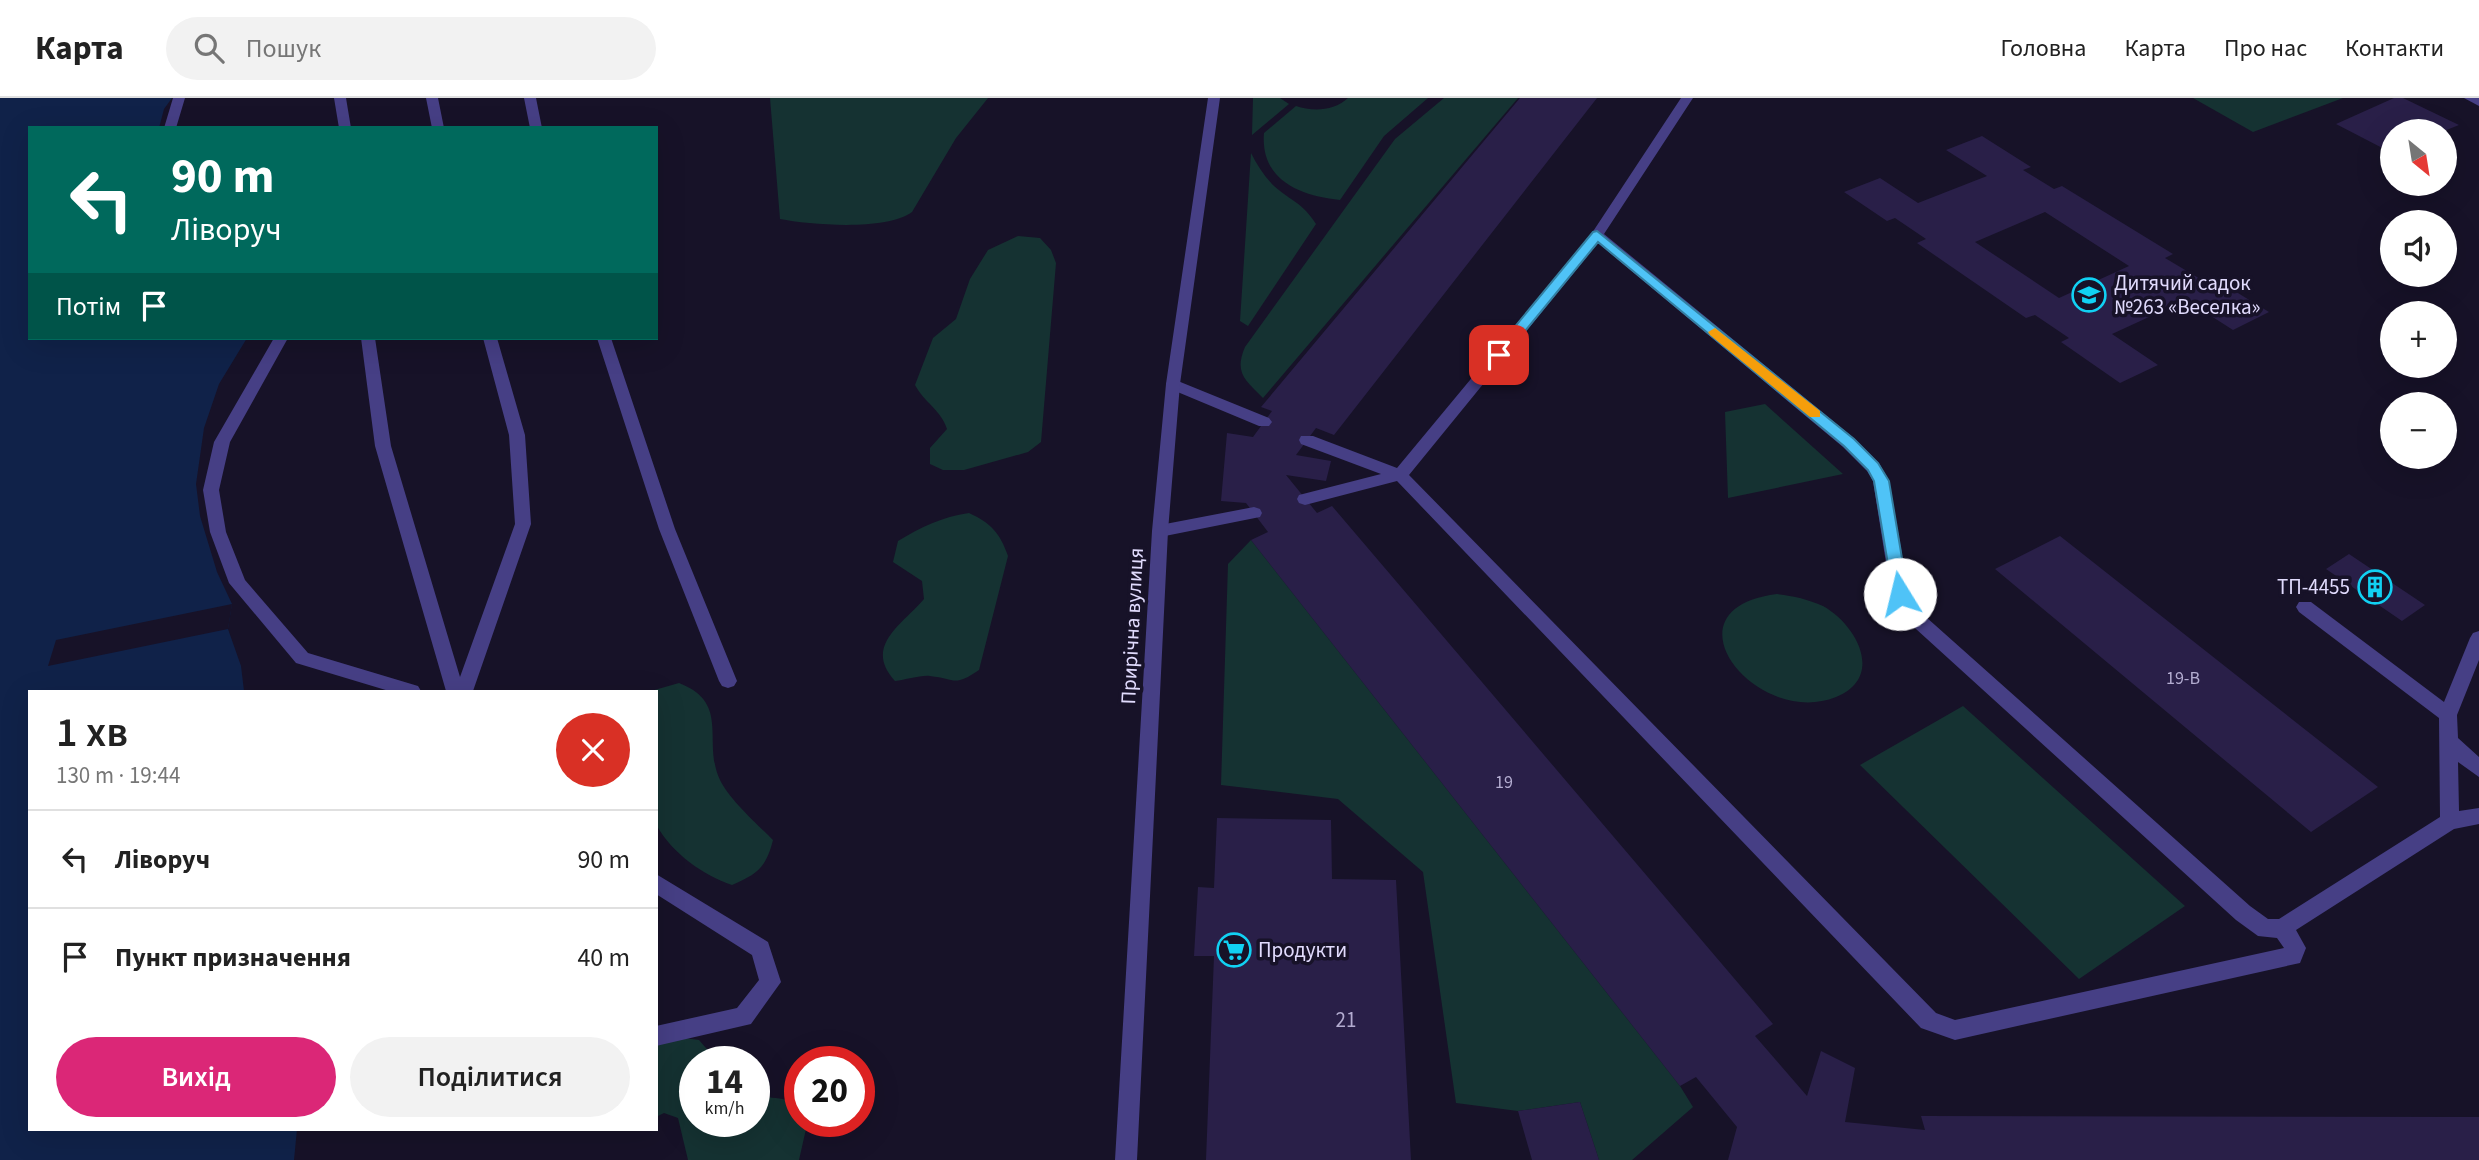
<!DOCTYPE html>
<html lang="uk">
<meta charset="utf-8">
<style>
body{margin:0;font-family:"Source Sans 3",sans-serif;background:#f2f2f2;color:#222;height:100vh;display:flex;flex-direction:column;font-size:26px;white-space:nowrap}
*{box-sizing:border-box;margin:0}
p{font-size:23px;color:#767676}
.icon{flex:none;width:38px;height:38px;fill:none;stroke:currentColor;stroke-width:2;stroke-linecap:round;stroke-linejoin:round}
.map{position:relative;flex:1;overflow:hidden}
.sheet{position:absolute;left:28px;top:592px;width:630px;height:441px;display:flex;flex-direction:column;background:#fff;border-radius:0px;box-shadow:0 7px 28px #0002}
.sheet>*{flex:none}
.top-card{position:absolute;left:28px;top:28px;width:630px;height:214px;border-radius:0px;box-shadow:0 7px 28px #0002;background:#00695c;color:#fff;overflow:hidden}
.needle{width:46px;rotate:150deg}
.fabs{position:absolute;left:2380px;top:21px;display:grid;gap:14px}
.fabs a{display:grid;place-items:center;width:77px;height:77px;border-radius:50%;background:#fff;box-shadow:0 7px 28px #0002;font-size:35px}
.speed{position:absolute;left:679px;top:948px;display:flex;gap:14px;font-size:35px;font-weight:700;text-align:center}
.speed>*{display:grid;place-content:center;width:91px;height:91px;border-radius:50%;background:#fff;box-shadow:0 7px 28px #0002;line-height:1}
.speed small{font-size:18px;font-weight:400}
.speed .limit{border:10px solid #d22;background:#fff;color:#111}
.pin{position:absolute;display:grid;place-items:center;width:60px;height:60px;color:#fff;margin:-30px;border-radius:14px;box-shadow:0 4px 10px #0006}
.me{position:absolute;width:77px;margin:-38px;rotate:351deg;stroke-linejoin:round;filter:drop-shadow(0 0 5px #0008)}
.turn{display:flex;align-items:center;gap:24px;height:147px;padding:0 28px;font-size:32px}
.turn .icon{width:91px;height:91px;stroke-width:2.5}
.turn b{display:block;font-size:49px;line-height:60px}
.then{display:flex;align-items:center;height:66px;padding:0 28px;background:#0003;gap:14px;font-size:26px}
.round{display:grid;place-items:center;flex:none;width:74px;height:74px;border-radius:37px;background:#f2f2f2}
.headline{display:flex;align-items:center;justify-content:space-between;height:119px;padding:0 28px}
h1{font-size:42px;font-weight:600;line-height:52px}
.button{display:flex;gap:14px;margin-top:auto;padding:14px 28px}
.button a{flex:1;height:80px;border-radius:42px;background:#db2777;color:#fff;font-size:28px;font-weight:600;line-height:80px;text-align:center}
.button a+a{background:#f2f2f2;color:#222}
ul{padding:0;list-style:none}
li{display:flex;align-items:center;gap:21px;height:98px;padding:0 28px;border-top:2px solid #e0e0e0}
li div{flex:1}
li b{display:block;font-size:26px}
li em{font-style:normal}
header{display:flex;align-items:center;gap:42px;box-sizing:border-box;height:98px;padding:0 35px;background:#fff;border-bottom:2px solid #e0e0e0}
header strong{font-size:33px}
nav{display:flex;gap:38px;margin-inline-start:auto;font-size:24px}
.search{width:490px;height:63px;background:#f2f2f2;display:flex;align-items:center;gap:18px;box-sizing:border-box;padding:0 24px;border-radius:38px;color:#767676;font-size:26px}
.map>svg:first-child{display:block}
.green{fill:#153232}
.water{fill:#102249}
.pier{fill:#171228}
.building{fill:#291f48;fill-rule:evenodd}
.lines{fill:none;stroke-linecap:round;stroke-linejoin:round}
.lane{fill:#463f85;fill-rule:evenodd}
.street{fill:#463f85;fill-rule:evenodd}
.route{fill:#4fc3f7;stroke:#337fa1;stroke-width:2}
.slow{fill:#f59e0b}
.labels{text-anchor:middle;stroke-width:7;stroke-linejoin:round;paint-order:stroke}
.number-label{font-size:18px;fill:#b3acd0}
.poi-label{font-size:21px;fill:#e1dbfd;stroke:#171228;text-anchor:start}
.street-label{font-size:21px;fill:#e1dbfd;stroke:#171228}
.near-number-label{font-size:21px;fill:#b3acd0}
</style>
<header>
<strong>Карта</strong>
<div class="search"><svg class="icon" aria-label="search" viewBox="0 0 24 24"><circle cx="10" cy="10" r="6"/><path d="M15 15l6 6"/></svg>Пошук</div>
<nav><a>Головна</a><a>Карта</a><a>Про нас</a><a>Контакти</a></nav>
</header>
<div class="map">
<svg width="2479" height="1062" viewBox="0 0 2479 1062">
<rect width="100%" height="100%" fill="#171228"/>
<path class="green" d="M770,0H988L956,40L912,114C887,133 811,127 780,121Z
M1253,0H1280L1289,6L1252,37Z
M1348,0H1428L1384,38L1340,102C1300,98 1260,82 1264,35L1296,8C1313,14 1334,13 1348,0Z
M1444,0H1518L1263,300C1245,282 1234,275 1245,249L1395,41Z
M2193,0H2343L2253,34Z
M1251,55C1257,67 1264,78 1274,88C1292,104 1302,104 1316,126L1248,228L1240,223Z
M1018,138L1040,140L1051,152L1056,165L1041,344L1028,354L964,372H943L930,366V350L947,331C941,312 924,304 915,287L933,240L956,221L970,181L988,152Z
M1765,306L1843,376L1728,400L1725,314Z
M969,415C991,425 1000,435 1008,458L979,572C954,589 956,581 930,578C920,577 906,582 895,583C863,548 902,527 924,501L922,483L893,464L898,443C921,429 942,419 969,415Z
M1251,442L1680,988L1693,1009L1632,1062H1599L1580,1004L1518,1013L1456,1005L1423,774L1338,701L1221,687L1228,466Z
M1777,496C1793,498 1808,501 1823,508C1857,527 1885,579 1836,599C1757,631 1659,511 1777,496Z
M679,585C731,605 702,644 720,682C729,701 757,726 773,742C766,770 757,776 732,787C703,777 673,756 657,728C653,720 656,611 656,593H651Z
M1963,608L2185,808L2079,881L1860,667Z
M684,940L699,942L718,964H695V1024H754V995C775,1005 800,993 800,1024H805L806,1031L799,1062H688L678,1020L664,1015L656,1019V945Z"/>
<path class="water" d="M0,0H172L164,11L159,30H30V240H247L219,286L204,330L196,386L200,418L217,474L232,506L228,531L241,568L244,593H30V1031H297L294,1062H0Z"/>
<path class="pier" d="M232,506L228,531L48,568L56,542Z"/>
<path class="building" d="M1520,0H1597L1334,337L1316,330L1296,357L1331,363L1326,383L1286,377L1317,415L1332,408L1773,926L1755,938L1807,998L1821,953L1855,970L1845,1024L1925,1032L1921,1018L2479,1019V1062H1728L1737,1029L1696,979L1680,988L1251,442L1268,434L1246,405L1221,403L1227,335L1253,339L1272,313L1261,309Z
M2394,0H2403L2459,27L2444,33H2392V55L2336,26Z
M1982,38L2031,69L2023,72L2054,91L2062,88L2173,156L2165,160L2202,182L2210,178L2269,214L2233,232L2186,202L2112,236L2158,267L2120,285L2061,244L2069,240L2035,217L2026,220L1917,145L1926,141L1895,120L1887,123L1844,94L1880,80L1918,105L1987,78L1946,52ZM2045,114L2129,168L2059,200L1975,144Z
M2060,438L2378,689L2311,734L1995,471Z
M2349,456L2425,507L2402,523L2326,471Z
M1217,720L1331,722L1332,781L1396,782L1411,1062H1206L1214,858H1194L1198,789L1214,790Z
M1580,1004L1599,1062H1532L1518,1013Z"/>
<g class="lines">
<path class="lane" d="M173,0H185L176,30H164Z
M334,0H346L351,30H339Z
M426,0H438L444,30H432Z
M524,0H536L542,30H530Z
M1681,0H1693L1604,136L1855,341L1879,365L1889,383L1909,496L1917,511L2250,808L2268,821H2279L2440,719L2439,620L2299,514L2296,509L2299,504H2311L2444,604L2470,540L2473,535L2479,533V562L2457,617L2458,640L2479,659V679L2458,664L2459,713L2479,710V726L2454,731L2296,832L2306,850L2300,865L1955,942L1921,930L1397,383L1305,407L1299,405L1297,401L1299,397L1381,376L1301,346L1299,342L1301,338H1313L1397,370L1592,135ZM1598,145L1843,349L1867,373L1873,383L1891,496L1905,521L2236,822L2258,838L2277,840L2284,850L1955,922L1936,915L1409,377Z
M2464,0H2479V8Z
M274,240H288L230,344L219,392L226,434L245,482L308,555L418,588L421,593H389L296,565L229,485L210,434L203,392L214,344Z
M361,240H375L391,348L460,579L515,426L509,337L483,240H497L525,337L531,426L473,593H446L375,348Z
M597,240H611L675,431L737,583L734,588L728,590L722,588L719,583L659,431Z
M1173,281L1269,320L1272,324L1269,328H1259L1168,290L1166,286L1168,282Z
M1254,409L1260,411L1262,415L1260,419L1160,439L1152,433L1160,427Z
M656,776L768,844L781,884L751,926L656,948V928L737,910L759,882L752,857L656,796Z"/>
<path class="street" d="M1208,0H1220L1180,286L1168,433L1137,1062H1115L1152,433L1166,286Z"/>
</g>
<path class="route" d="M1597,133L1854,341L1878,365L1889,383L1908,496L1906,500H1895L1893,496L1874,383L1868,372L1844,348L1598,144L1503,260H1494V254L1593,134Z"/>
<path class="slow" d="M1715,230L1820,313V319H1810L1710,237L1708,234Z"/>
<defs>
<symbol id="school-ring" viewBox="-11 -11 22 22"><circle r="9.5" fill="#171228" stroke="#11d1f3" stroke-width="1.5"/><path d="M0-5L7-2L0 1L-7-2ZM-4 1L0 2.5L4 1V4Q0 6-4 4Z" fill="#11d1f3"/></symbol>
<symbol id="building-ring" viewBox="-11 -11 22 22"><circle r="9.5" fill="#171228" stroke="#11d1f3" stroke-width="1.5"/><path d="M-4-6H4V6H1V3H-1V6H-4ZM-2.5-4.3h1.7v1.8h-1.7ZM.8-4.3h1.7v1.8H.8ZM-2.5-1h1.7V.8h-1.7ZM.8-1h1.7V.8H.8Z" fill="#11d1f3"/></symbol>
<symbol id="supermarket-ring" viewBox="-11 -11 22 22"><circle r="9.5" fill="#171228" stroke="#11d1f3" stroke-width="1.5"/><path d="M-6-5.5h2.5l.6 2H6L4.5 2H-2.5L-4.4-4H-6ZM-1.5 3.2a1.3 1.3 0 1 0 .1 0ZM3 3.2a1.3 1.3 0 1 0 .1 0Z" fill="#11d1f3"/></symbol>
</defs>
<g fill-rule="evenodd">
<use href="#school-ring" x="2070" y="178" width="38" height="38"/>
<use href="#building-ring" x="2356" y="470" width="38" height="38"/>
<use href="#supermarket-ring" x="1215" y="833" width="38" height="38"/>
</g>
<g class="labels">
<g class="number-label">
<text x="2183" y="586">19-В</text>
<text x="1504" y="690">19</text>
</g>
<g class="poi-label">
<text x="2114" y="192">Дитячий садок<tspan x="2114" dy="24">№263 «Веселка»</tspan></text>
<text x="2350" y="496" text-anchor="end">ТП-4455</text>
<text x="1258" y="859">Продукти</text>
</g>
<g class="street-label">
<text transform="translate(1132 528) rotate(-87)" y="7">Прирічна вулиця</text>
</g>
<g class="near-number-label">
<text x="1346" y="929">21</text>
</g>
</g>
</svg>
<div class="fabs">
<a><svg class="needle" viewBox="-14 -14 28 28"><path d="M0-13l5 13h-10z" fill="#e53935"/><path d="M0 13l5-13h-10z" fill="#767676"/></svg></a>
<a><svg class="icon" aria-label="sound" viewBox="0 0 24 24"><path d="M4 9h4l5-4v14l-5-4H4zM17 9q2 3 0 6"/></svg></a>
<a>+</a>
<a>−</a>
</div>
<div class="speed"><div>14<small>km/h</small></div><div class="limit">20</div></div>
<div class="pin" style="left:1499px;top:257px;background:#d93025"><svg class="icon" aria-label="arrive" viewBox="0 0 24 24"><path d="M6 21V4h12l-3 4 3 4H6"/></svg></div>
<svg class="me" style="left:1900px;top:496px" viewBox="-20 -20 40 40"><circle r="19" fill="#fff"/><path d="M0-13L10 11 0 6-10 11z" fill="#4fc3f7"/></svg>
<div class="top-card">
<div class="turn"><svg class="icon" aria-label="left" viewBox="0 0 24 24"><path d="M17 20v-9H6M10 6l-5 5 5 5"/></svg><div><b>90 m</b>Ліворуч</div></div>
<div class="then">Потім<svg class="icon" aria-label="arrive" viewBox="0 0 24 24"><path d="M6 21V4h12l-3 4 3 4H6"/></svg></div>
</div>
<section class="sheet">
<div class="headline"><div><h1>1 хв</h1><p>130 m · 19:44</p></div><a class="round" style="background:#d93025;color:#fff"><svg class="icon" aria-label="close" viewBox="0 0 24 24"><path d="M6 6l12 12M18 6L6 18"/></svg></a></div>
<ul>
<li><svg class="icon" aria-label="left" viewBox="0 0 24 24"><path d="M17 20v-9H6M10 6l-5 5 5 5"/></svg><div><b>Ліворуч</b></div><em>90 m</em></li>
<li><svg class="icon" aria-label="arrive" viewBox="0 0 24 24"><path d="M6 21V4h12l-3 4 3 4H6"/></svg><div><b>Пункт призначення</b></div><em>40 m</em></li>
</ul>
<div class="button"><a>Вихід</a><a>Поділитися</a></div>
</section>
</div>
